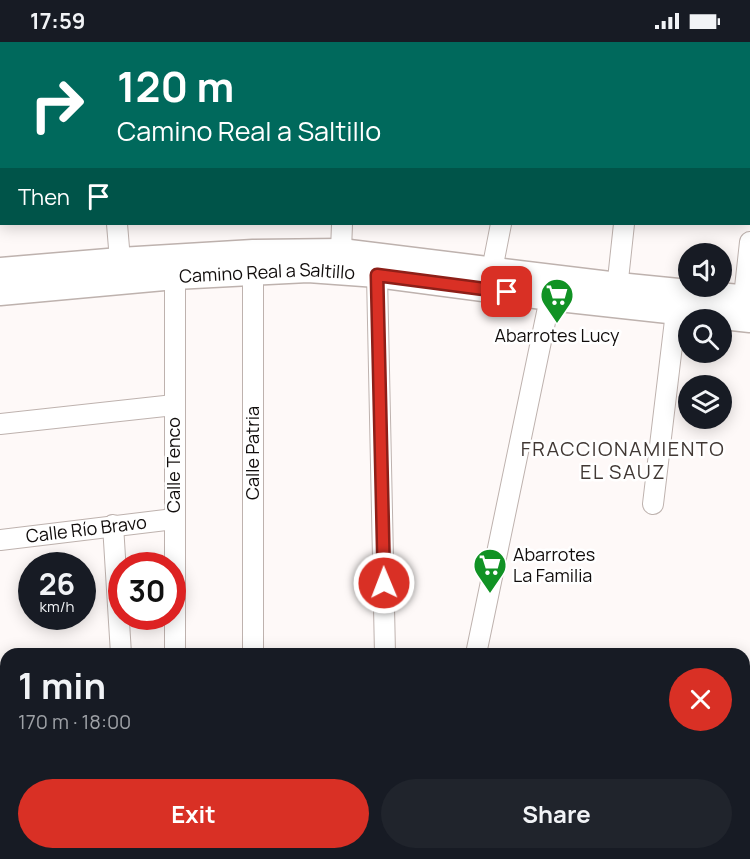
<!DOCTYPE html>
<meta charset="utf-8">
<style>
body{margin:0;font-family:Manrope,sans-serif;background:#20242c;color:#f1f3f6;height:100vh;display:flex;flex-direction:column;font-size:22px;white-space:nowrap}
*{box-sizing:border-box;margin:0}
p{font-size:20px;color:#9ea1a6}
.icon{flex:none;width:33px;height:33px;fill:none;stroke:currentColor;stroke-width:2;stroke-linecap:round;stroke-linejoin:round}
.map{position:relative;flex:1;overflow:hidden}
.sheet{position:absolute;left:0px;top:606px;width:750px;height:212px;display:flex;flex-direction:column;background:#171b24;border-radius:18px 18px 0 0;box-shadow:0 3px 15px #0003}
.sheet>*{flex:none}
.guide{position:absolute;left:0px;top:0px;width:750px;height:183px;box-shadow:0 3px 15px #0003;background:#00695c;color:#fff;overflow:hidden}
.fabs{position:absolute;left:678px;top:201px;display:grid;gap:12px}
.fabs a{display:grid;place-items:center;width:54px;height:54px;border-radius:50%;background:#171b24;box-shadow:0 3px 15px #0003;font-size:30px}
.speed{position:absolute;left:18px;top:510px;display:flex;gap:12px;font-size:30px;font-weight:700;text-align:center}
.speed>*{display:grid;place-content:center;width:78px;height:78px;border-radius:50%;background:#171b24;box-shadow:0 3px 15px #0003;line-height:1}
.speed small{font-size:15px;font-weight:400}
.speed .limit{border:9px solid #d22;background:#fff;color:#111}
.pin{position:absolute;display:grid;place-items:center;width:51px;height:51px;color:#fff;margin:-26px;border-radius:12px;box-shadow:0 3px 9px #0006}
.me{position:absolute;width:66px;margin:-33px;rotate:359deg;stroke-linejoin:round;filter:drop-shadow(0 0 4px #0008)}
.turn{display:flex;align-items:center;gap:21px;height:126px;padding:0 18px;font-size:27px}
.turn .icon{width:78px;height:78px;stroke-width:2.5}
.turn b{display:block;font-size:42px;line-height:51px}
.then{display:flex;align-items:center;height:57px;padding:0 18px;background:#0003;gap:12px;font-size:22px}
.round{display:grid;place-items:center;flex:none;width:63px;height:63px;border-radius:32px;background:#20242c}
.overview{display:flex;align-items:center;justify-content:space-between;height:102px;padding:0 18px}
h1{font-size:36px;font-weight:700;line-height:45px}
.cta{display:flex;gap:12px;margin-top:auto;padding:12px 18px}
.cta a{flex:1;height:69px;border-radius:36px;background:#d93025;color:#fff;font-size:24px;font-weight:700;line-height:69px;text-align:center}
.cta a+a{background:#20242c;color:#f1f3f6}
.status{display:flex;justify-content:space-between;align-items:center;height:42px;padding:0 30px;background:#171b24;direction:ltr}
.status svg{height:16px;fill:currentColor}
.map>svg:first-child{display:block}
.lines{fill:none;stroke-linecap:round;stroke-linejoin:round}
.minor-casing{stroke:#beb2ae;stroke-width:22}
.tertiary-casing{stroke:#beb2ae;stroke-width:27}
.minor{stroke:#fff;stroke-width:20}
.tertiary{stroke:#fff;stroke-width:24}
.route-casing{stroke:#8d1f18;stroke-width:15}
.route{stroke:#d93025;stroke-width:10}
.labels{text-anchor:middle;stroke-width:5;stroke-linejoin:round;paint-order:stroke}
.street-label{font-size:18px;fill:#110d0c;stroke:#fff}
.poi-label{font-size:18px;fill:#110d0c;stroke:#fff}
.neighbourhood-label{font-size:20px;letter-spacing:1.5px;fill:#413834;stroke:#fff}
</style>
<div class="status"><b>17:59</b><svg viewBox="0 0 49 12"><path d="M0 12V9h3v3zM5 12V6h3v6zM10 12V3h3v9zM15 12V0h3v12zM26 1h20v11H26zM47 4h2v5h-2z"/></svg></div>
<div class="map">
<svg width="750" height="817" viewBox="0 0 750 817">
<rect width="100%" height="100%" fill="#fef9f8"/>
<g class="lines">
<defs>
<g id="minor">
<path d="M520,0V2"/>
<path d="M252,2V0"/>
<path d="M349,2V0"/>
<path d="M642,2L643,0"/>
<path d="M0,19H2"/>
<path d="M0,122H2"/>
<path d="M117,182L120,218"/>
<path d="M341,209L342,182"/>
<path d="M253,216V612"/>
<path d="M492,228L501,182"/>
<path d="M377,233L385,612"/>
<path d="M175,235V612"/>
<path d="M744,255L750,200"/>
<path d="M616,256L624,182"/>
<path d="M0,382L174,363"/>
<path d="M653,462L676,270"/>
<path d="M113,483L121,612"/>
<path id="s1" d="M0,498L174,477"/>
<path d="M476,612L550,256"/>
<path d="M0,672H6"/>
<path d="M744,689H750"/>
<path d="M521,815V812"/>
<path d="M11,817L12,812"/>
<path d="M149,817L150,812"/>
<path d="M433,817L434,812"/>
<path d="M617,817V812"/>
<path d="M718,817V812"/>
</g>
<g id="tertiary">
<path d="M0,228L120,218L253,210L341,209L618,243L750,256"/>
<path id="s2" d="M0,251L175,235L308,228L377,233L550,256L750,278"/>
</g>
</defs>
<use href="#minor" class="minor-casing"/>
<use href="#tertiary" class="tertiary-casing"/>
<use href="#minor" class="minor"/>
<use href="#tertiary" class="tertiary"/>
</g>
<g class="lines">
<defs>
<path id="route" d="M384,541L377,233L507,250"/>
</defs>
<use href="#route" class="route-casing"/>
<use href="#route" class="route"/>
</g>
<defs>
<symbol id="supermarket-pin" viewBox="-11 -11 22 30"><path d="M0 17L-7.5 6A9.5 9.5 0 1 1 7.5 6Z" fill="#119224" stroke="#fff"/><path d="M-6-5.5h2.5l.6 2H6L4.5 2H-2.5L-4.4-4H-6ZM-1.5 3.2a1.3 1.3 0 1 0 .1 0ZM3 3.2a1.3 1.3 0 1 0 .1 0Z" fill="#fff"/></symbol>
</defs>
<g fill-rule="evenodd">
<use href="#supermarket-pin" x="538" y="234" width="38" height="52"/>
<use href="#supermarket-pin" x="471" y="504" width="38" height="52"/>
</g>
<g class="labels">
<g class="street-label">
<text dy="6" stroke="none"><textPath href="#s2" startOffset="268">Camino Real a Saltillo</textPath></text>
<text transform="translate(253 411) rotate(-90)" y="6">Calle Patria</text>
<text transform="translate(174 423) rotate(-90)" y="6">Calle Tenco</text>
<text dy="6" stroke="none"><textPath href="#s1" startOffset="87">Calle Río Bravo</textPath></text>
</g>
<g class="poi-label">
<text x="557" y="300">Abarrotes Lucy</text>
<text x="513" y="519" text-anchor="start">Abarrotes<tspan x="513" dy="21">La Familia</tspan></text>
</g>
<g class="neighbourhood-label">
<text x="623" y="414">FRACCIONAMIENTO<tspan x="623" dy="23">EL SAUZ</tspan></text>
</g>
</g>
</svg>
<div class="fabs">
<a><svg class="icon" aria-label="sound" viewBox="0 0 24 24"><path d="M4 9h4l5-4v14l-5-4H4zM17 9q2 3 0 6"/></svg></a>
<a><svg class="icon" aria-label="search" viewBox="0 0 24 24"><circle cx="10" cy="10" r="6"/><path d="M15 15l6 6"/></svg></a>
<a><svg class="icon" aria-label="layers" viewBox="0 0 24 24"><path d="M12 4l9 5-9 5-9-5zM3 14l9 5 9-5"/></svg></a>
</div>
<div class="speed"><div>26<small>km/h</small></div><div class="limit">30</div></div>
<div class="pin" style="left:507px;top:250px;background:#d93025"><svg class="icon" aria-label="arrive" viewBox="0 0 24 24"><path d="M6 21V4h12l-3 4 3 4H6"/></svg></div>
<svg class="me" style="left:384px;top:541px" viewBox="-20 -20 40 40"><circle r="17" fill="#d93025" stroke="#fff" stroke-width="3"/><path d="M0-11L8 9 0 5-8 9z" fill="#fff"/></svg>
<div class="guide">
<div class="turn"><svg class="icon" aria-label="right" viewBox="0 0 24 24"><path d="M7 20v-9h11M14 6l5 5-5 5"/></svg><div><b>120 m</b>Camino Real a Saltillo</div></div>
<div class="then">Then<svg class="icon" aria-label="arrive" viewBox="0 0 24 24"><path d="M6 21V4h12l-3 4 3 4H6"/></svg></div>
</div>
<section class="sheet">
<div class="overview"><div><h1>1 min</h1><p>170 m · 18:00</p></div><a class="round" style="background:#d93025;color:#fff"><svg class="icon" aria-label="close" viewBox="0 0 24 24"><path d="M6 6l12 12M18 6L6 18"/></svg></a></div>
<div class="cta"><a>Exit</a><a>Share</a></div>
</section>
</div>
